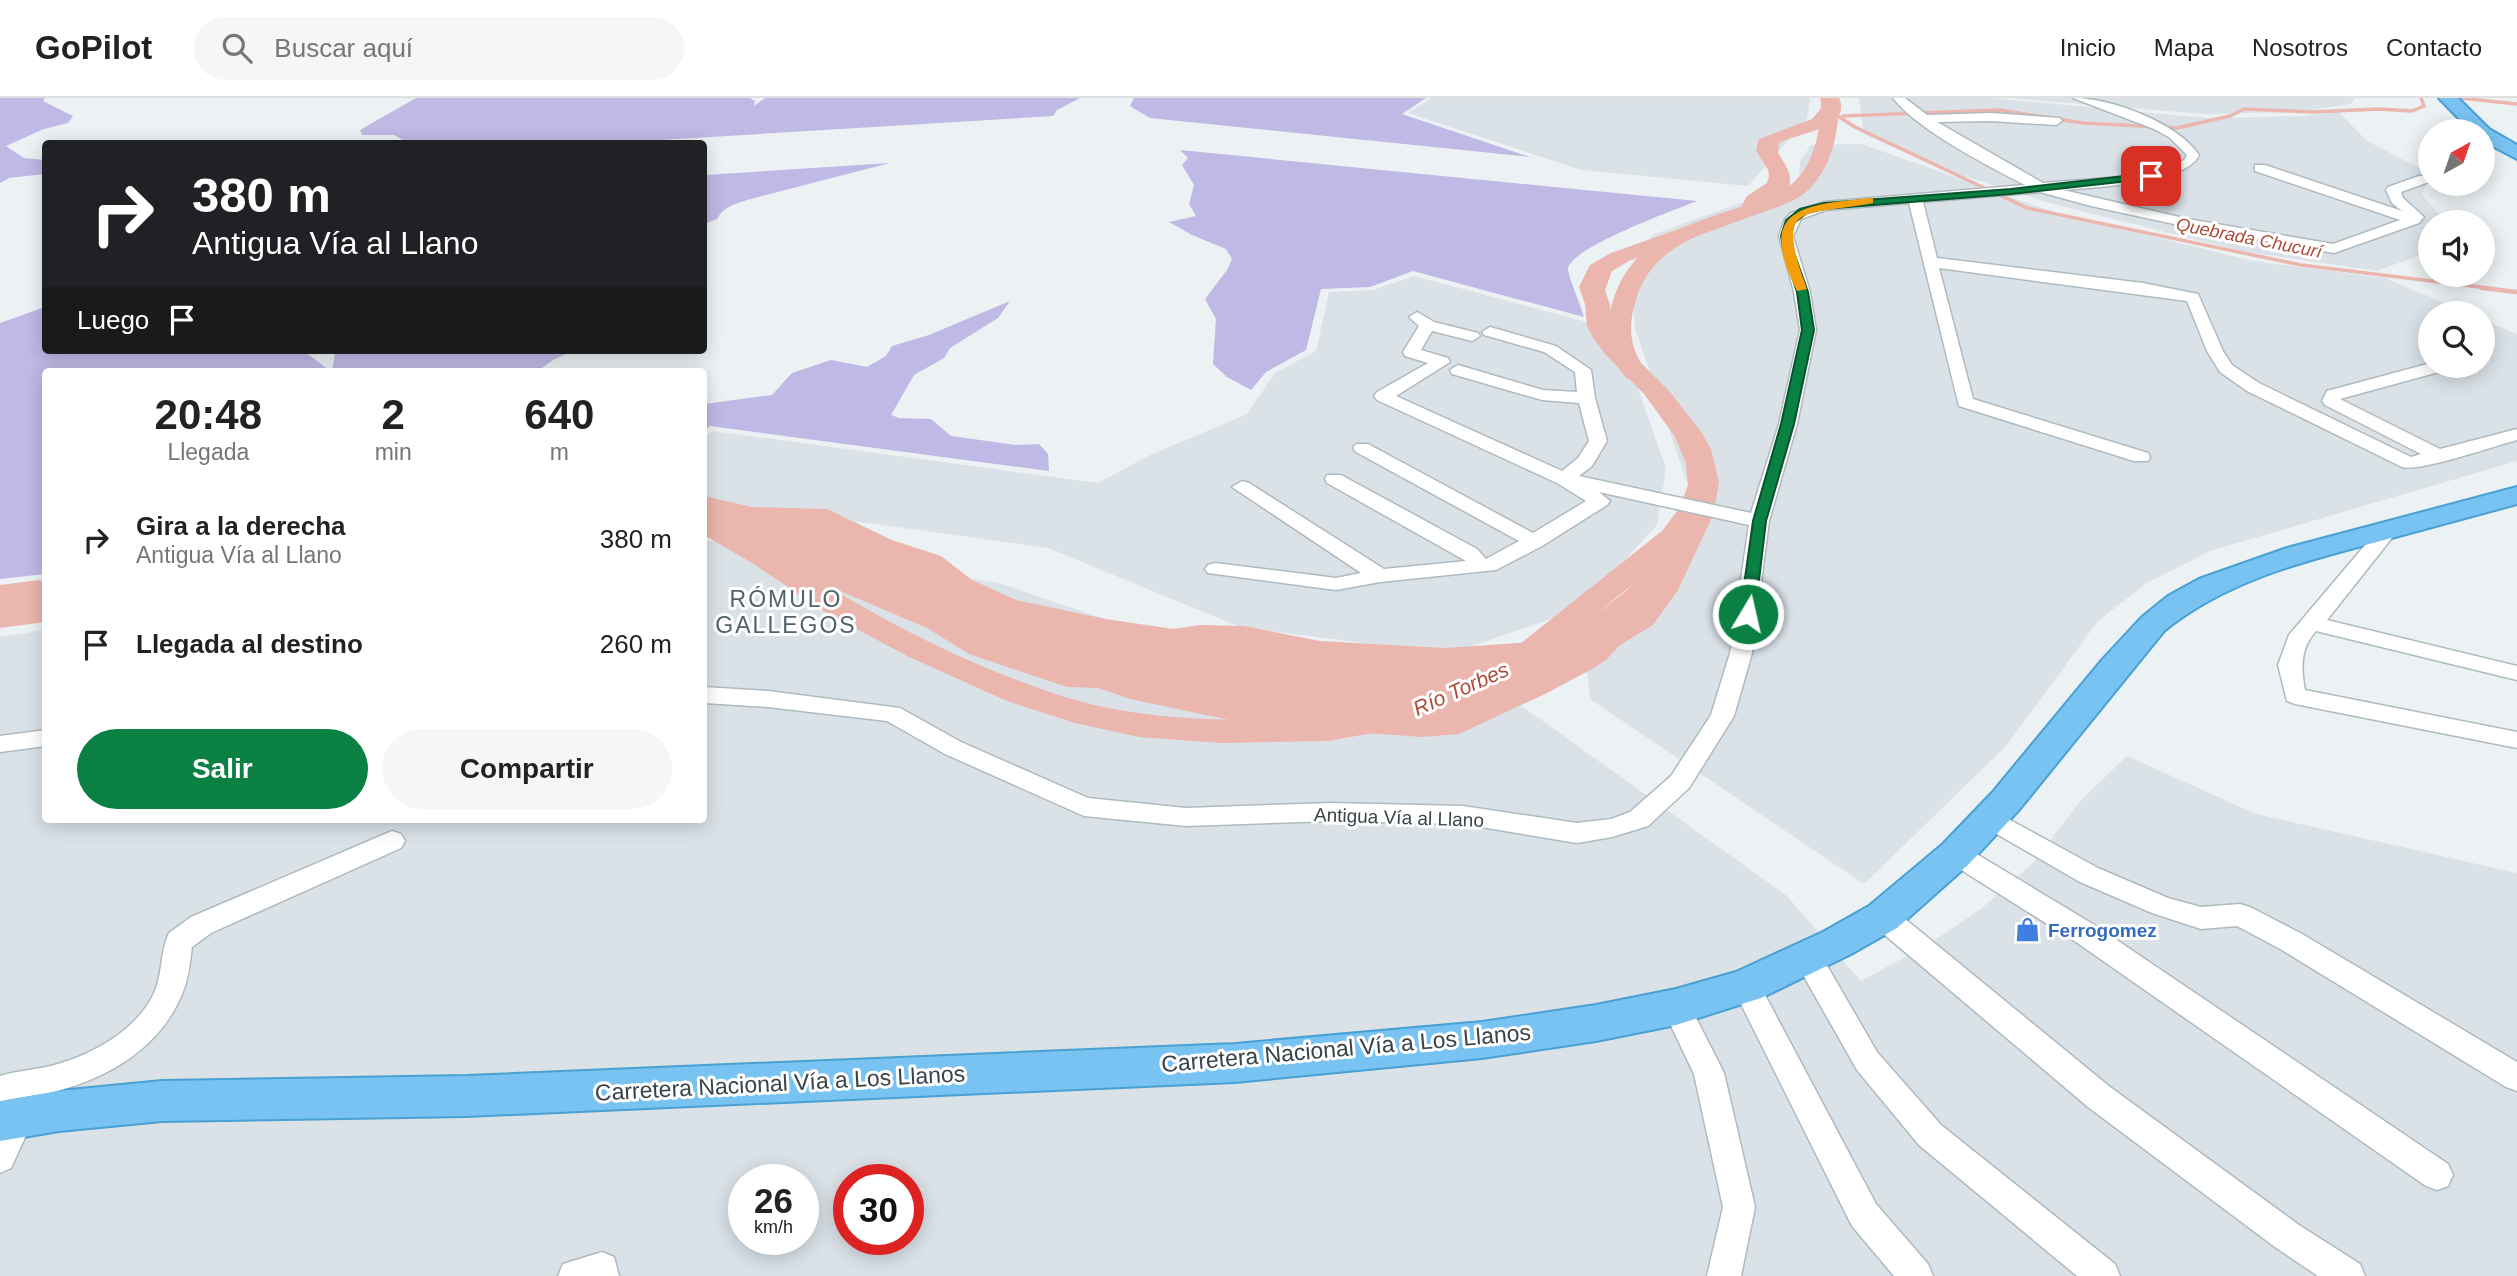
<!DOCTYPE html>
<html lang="es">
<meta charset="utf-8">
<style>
body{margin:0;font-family:Arial,sans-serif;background:#f6f6f6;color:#222;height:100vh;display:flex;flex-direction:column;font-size:26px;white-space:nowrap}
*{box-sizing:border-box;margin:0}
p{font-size:23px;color:#767676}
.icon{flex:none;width:38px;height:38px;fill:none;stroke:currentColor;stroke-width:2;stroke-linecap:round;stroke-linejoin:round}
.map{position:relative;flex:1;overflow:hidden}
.details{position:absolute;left:42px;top:270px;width:665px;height:455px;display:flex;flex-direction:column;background:#fff;border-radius:7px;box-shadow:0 4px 18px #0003}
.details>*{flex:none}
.hud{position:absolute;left:42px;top:42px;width:665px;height:214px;border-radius:7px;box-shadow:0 4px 18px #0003;background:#202124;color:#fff;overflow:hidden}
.needle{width:46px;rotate:40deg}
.tools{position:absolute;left:2418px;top:21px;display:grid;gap:14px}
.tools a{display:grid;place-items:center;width:77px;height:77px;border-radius:50%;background:#fff;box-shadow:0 4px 18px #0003;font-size:35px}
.speed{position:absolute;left:728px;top:1066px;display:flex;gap:14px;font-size:35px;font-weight:700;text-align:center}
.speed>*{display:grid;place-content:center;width:91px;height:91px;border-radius:50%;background:#fff;box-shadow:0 4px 18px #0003;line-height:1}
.speed small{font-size:18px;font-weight:400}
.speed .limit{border:10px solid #d22;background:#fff;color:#111}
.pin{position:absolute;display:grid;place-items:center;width:60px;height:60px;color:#fff;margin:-30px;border-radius:14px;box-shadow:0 4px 10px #0006}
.me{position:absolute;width:77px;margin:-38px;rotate:9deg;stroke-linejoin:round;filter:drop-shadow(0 0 5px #0008)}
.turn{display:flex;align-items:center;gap:24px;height:147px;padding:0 35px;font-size:32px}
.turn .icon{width:91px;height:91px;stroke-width:2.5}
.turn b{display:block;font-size:49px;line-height:60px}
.then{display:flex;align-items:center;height:66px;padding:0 35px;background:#0003;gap:14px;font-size:26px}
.eta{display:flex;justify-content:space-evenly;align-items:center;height:119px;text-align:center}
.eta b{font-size:42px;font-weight:700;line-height:49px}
.primary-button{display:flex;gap:14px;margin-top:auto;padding:14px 35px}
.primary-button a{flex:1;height:80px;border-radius:42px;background:#0b8043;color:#fff;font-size:28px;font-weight:700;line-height:80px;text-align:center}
.primary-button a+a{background:#f6f6f6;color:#222}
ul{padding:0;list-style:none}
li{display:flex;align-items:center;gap:21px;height:105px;padding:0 35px}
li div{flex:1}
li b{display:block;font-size:26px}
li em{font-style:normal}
header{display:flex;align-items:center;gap:42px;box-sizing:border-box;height:98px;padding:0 35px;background:#fff;border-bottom:2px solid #e0e0e0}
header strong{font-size:33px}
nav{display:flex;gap:38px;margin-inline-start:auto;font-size:24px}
.search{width:490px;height:63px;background:#f6f6f6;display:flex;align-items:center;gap:18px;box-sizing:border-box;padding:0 24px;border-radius:38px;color:#767676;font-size:26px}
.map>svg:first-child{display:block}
.residential{fill:#dae2e8;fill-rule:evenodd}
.green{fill:#c0b8e5}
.water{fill:#ebb6ae}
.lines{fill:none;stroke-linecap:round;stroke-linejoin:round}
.stream-far1{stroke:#ebb6ae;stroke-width:3.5}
.stream{stroke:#ebb6ae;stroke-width:4.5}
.river{fill:#ebb6ae;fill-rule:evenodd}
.minor-casing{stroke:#afbabf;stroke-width:3}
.highway-casing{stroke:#48a1d2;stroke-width:4}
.minor{fill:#fff;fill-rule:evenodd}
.highway{fill:#79c3f3;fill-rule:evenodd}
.route{fill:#0b8043;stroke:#07532c;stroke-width:2}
.slow{fill:#f59e0b}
.labels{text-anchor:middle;stroke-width:6;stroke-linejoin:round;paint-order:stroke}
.far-water-label{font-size:18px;font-style:italic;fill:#ad4b3a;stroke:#fff}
.street-label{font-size:19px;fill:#3a4448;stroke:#fff}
.shop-label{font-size:19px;font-weight:bold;fill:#366cbe;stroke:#fff;text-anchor:start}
.water-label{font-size:21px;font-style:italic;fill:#ad4b3a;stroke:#fff}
.quarter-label{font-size:23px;letter-spacing:2px;fill:#52626a;stroke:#fff}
.near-street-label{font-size:23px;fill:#3a4448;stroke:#fff}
</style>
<header>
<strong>GoPilot</strong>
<div class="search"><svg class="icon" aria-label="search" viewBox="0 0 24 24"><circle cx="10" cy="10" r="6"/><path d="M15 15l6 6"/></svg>Buscar aquí</div>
<nav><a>Inicio</a><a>Mapa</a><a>Nosotros</a><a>Contacto</a></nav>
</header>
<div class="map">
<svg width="2517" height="1178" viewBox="0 0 2517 1178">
<rect width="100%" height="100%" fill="#ecf1f4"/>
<path class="residential" d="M1431,0H1810L1807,21L1748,88L1581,72L1408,15Z
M1859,0H1990L2207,20L2305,18L2339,14L2367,43L2429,75L2422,97L2442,119L2453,124H2431V153L2377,173L2241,153L2046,104L1942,71L1864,36Z
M2009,0H2355L2351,6L2297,14L2204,16Z
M1862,46L2053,114L2253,163L2385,180L2468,215H2431V268H2483V222L2517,236V363L2210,453L2147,485L2098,523L2006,648L1864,786L1590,601L1585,554L1655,470L1688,388L1635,230L1633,192L1652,137L1799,84L1800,63L1811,47Z
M1414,178L1609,230L1632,274L1666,370L1657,427L1580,511L1449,556L1240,529L1048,450L817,418L704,415V340L713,333L1098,385L1148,358L1247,316L1275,275L1316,253L1329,194L1373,192Z
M704,443H765L1002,486L1136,532L1508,598L1787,798L1861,883L1932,844L1982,810L2033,765L2081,702L2127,658L2256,716L2517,775V1178H0V539L45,532L46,721H704ZM744,1082H803V1141H744ZM849,1082H908V1141H849Z"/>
<path class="green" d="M0,0H45L43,3L73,18L68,25L44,31L6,48L24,60L45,62V76L9,80L0,85Z
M416,0H750L755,3L754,8L765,0H1080L1057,12L1053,18L613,45L410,46L394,37H362L360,32Z
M1134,0H1426L1402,16L1530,59L1150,20L1130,8Z
M1180,52L1697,103C1677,111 1566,151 1568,172C1569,180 1581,208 1584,219L1413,173L1370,189L1321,191L1306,252L1266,274L1251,292L1227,279L1213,266L1216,221L1205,201L1227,172L1232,161L1226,151L1192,137L1169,124L1196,118L1189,106L1194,87L1182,67L1188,60Z
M890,65L747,102C735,106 723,109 717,121L704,126V77Z
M1010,203L998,220L950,250L944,260L914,277L891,317L899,320L931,321L951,338L1016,347L1039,346L1048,356L1049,373L710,328L704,332V306L772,297L792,275L831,262L867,269L886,258L892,248L929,237Z
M45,209L46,252H307L308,256L330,273H46L45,476L0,481V225Z
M330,252H575L553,262L538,273H332L335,256Z"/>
<path class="water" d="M1820,0H1839C1853,30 1798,35 1779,45L1778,54C1784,67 1793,73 1789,89L1769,102L1763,114L1629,163L1612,173L1605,192L1610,207L1612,228L1619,239L1631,255L1670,294L1702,335L1711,351L1719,384L1714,415L1678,492L1653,527L1620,547L1606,562L1592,571L1545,596L1459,636L1422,639L1353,634L1285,624L1244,625L1130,601L1098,590L1067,589L969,556L927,530L833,490L814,485L753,447L704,428V398L752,409L827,411L892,442L941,458L972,482L1016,502L1106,521L1173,531L1200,527L1244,528L1320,543L1445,550L1532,544L1588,523L1626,493L1651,465L1672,432L1688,387L1686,365L1674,337L1644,296L1606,257L1593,240L1587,228L1585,206L1579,189L1590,167L1611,155L1741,109L1747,98L1767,85L1769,78L1768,72L1756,52L1759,41L1812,21L1822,9Z
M39,482L45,484V524L0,530V487Z"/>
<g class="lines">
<path class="stream-far1" d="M2460,0L2517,6
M1836,17L1855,29L2027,110L2301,167L2496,191
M1843,18L1999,12L2083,25L2177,30L2230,18L2244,11L2312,14L2378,11L2412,13L2424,8L2421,0"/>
<path class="stream" d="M2482,190L2517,194"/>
<path class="river" d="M1821,0H1839C1839,33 1832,71 1807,93C1795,104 1778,109 1763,114C1711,133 1651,144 1635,205C1627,233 1631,251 1647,275L1644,280L1635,282L1626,280C1608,256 1603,236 1612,206C1631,139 1688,127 1746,107C1762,101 1781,96 1794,84C1816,64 1821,28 1821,0Z
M1691,405L1701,408L1705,414L1682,445L1532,570L1521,573L1510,570L1505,562L1510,554L1662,433L1681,408Z
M704,417C753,429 803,473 846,499C915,540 992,576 1068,600C1142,622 1219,623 1295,621C1319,620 1363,611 1384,617L1389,625L1384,633L1328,643L1221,645L1139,639L1075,625L1007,603L907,558L827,515L752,465L704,437Z"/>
<defs>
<path id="minor" d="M1893,0H1905L1927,17L1991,15L2060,20L2062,23L2056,27L1991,23L1937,24L2043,85L2120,79L2172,69L2184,62L2187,57L2169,39L2154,31L2073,0C2112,0 2177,25 2199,57C2187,86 2093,89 2063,92L2188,121L2333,146L2400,122L2255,73V67H2265L2402,113L2392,105L2386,92L2388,89L2419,78H2429V84L2401,94L2403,100L2424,119L2419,125L2334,155L2188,129L2091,108L2040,94L1923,104L1937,160L2143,185L2198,196L2223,253L2232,267L2259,285L2411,359L2421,356L2325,307L2322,303L2327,293L2431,265V268H2448L2446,272L2340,301L2440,351L2517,331V342C2494,348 2421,374 2402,369L2247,293L2220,274L2207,253L2187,203L1939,170L1973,301L2148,355L2150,359L2148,363H2134L1959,308L1909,105L1826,112L1801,121L1793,138L1810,194L1816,232L1797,326L1769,423L1752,555L1734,618L1689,690L1648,728L1612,739L1577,745L1463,726L1332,723L1186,728L1084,718L945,656L887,623L768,609L704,605V589L768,593L900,610L961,644L1088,700L1186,710L1332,705L1463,708L1577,725L1611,721L1630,714L1671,678L1711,617L1730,555L1749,427L1599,394L1610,403L1607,407L1542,448L1496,472L1380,484L1336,492L1208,475L1205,471L1208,467L1215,465L1336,480L1361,475L1232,389L1242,383L1249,385L1384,471L1466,463L1327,385L1325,381L1327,377H1341L1477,451L1486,461L1519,443L1356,354L1353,350L1356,346H1368L1533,435L1586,403L1557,385L1377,302L1374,298L1377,294L1428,265L1405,258L1403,254L1419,228L1409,219L1417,214L1434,224L1478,235L1480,238L1472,243L1432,233L1421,252L1448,260L1450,264L1396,298L1562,373L1578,360L1589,343L1579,305L1542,302L1452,276L1450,272L1458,267L1543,292L1577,294L1575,274L1544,254L1484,237L1482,234L1490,229L1556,248L1591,272L1595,300L1607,343L1592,368L1579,378L1751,415L1779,326L1800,232L1794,194L1779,138L1785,121L1791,115L1824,104L2025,87C1988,68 1919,33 1893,0Z
M2389,425L2396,427L2399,431L2327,522L2517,568V582L2316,533C2300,550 2301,571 2305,592L2517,634V650L2295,606L2287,603L2278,567L2289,537L2382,427Z
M46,632V648L0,654V638Z
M1990,711L2098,770L2168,800L2201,809L2240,806L2250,809L2302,836L2517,964V993L2506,989L2282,852L2237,828L2201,831L2152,815L2080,784L1981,727L1977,720L1981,713Z
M392,733L401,736L405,743L401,750L211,835L192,849C190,863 189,878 184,891C163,948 110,980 53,994C36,998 17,999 0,1004V978C19,972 39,972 58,966C96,955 139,930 155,893C163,874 160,853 169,835L191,819Z
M1956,746L1965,749L2096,828L2448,1066L2453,1077L2448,1088L2437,1092L2426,1088L2076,844L1947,763L1943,756L1947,749Z
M1883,808L1893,811L2110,989L2299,1127L2360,1166L2365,1178H2318L2275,1149L2088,1009L1873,827L1869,819L1873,811Z
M1808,849L1818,852L1877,954L1941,1027L2115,1166L2120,1178H2077L1919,1047L1857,972L1798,868L1794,860L1798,852Z
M1746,876L1756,880L1876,1106L1928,1166L1933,1178H1894L1852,1128L1732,888L1736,880Z
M1676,897L1686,900L1724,975L1755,1109L1741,1178H1707L1723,1109L1694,976L1662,909L1666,900Z
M19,1006L30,1010L34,1020L11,1070L0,1075V1027L8,1010Z
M602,1154L614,1159L619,1178H558L563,1166Z"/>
<path id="highway" d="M2439,0H2458L2489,31L2517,47V61L2483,43V33H2471Z
M2517,389V406C2469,419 2421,432 2373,445C2300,464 2224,484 2164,533L2018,713L1969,766L1897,830L1851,856L1761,900L1676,927L1596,943L1482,960L1235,984L466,1018L162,1023L59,1033L0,1043V1003L59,993L162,983L466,978L1235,946L1482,924L1596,907L1676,891L1736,874L1823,834L1869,808L1943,746L1992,695L2102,562L2142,519L2168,498L2199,481L2287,450Z"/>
</defs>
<use href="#minor" class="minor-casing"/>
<use href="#highway" class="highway-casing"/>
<use href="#minor" class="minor"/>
<use href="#highway" class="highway"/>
</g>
<path class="route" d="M2151,75L2156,78L2155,80L2011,96L1824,111L1807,115L1794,125L1791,138L1794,155L1808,194L1814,232L1794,326L1766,423L1755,516L1748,520L1742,519L1740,516L1753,423L1781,326L1802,232L1797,194L1784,155L1781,138L1786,122L1800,111L1824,105L2011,91Z"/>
<path class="slow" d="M1870,100L1873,101V105C1801,119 1774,102 1807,191L1797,193C1756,111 1801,107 1870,100Z"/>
<defs>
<symbol id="shop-bare" viewBox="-9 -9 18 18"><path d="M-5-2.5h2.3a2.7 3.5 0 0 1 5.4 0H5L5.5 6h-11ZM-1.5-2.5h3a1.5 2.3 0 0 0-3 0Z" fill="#3f7fe0" stroke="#fff" stroke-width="2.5" paint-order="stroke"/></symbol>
</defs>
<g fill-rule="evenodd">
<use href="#shop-bare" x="2010" y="814" width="35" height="35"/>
</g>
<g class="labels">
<g class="far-water-label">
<text transform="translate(2249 140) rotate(11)" y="6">Quebrada Chucurí</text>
</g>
<g class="street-label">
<text transform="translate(1399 719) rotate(2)" y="7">Antigua Vía al Llano</text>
</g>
<g class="shop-label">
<text x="2048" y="839">Ferrogomez</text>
</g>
<g class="water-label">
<text transform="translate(1461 591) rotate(-24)" y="7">Río Torbes</text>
</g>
<g class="quarter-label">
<text x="786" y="509">RÓMULO<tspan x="786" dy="26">GALLEGOS</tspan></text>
</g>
<g class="near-street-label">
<text transform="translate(1346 950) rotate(-5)" y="8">Carretera Nacional Vía a Los Llanos</text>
<text transform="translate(780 985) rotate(-3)" y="8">Carretera Nacional Vía a Los Llanos</text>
</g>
</g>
</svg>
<div class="tools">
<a><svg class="needle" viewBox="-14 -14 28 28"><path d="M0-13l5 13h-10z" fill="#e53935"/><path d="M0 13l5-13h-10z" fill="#767676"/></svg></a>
<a><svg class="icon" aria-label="sound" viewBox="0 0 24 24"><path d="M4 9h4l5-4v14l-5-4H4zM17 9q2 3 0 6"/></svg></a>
<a><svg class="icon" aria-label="search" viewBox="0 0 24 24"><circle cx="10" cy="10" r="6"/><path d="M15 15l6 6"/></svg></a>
</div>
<div class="speed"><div>26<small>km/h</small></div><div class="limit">30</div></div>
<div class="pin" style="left:2151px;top:78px;background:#d93025"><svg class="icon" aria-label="arrive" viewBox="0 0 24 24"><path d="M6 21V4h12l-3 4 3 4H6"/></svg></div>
<svg class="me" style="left:1748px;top:516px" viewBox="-20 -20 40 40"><circle r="17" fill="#0b8043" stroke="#fff" stroke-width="3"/><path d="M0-11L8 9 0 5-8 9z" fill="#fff"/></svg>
<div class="hud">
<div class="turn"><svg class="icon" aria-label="right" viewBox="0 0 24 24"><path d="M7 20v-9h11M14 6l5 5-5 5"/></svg><div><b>380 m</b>Antigua Vía al Llano</div></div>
<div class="then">Luego<svg class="icon" aria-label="arrive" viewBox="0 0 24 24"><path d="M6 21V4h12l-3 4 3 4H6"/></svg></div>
</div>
<section class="details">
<div class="eta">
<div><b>20:48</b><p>Llegada</p></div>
<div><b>2</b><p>min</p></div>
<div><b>640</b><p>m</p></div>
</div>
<ul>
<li><svg class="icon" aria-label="right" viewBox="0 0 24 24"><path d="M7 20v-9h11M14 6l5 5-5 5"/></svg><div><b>Gira a la derecha</b><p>Antigua Vía al Llano</p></div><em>380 m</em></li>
<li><svg class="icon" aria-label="arrive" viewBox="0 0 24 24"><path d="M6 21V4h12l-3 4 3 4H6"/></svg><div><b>Llegada al destino</b></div><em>260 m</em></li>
</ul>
<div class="primary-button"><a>Salir</a><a>Compartir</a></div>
</section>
</div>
